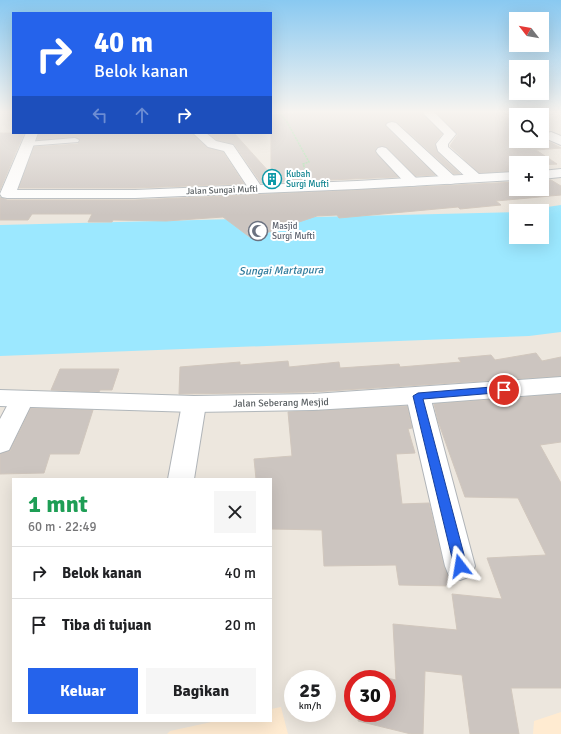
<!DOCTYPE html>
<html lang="id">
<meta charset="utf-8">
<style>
body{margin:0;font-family:Signika,sans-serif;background:#f6f6f6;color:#202124;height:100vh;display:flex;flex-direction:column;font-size:15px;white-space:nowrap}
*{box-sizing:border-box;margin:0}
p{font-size:13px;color:#757577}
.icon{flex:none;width:22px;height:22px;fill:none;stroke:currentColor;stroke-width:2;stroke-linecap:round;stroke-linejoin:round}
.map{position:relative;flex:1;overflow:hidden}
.drawer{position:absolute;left:12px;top:478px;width:260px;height:244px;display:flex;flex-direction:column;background:#fff;border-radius:0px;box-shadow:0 4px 16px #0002}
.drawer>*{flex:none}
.top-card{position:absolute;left:12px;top:12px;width:260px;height:122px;border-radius:0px;box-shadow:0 4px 16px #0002;background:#2563eb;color:#fff;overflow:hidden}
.needle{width:26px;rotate:301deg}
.controls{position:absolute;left:509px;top:12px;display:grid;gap:8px}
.controls a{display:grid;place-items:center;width:40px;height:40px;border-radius:0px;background:#fff;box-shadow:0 4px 16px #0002;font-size:20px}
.speed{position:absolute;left:284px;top:670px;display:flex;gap:8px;font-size:20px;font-weight:700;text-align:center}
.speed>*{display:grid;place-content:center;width:52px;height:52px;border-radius:50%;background:#fff;box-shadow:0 4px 16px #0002;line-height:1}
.speed small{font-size:10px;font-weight:400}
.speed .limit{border:6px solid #d22;background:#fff;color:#111}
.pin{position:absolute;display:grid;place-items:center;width:34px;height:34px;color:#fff;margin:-17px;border:2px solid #fff;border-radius:50%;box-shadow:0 1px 4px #0007}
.me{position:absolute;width:44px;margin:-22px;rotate:346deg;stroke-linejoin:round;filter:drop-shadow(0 0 3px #0008)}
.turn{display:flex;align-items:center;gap:14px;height:84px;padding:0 16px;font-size:18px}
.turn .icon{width:52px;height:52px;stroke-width:2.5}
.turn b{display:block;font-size:28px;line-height:34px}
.lanes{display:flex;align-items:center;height:38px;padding:0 16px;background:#0003;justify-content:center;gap:20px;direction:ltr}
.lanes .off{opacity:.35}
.round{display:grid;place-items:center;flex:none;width:42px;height:42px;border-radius:0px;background:#f6f6f6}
.head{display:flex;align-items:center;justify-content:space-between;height:68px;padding:0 16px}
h1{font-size:24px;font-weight:700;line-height:30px;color:#1e9e55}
.primary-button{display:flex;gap:8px;margin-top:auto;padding:8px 16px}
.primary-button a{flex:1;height:46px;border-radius:0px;background:#2563eb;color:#fff;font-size:16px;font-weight:700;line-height:46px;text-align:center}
.primary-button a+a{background:#f6f6f6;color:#202124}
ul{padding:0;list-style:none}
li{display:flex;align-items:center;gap:12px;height:52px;padding:0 16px;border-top:1px solid #e0e0e0}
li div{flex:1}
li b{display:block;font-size:15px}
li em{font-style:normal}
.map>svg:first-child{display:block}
.commercial{fill:#ffebd1}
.water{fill:#9ce8ff}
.building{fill:#ccc5c0;stroke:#d1c7bd}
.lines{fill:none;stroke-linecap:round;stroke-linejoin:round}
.lane-casing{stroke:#b0b4b8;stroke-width:2}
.street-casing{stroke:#b0b4b8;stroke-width:2}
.secondary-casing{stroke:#b1b7bb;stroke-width:2}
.path{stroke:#9ada9e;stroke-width:1.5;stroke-dasharray:2 1;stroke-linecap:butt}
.lane{fill:#fff;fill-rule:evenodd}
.street{fill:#fff;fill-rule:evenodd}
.secondary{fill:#fff;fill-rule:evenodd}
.route{fill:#2563eb;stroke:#184099}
.labels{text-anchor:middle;stroke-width:4;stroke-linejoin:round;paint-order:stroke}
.far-culture-label{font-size:9px;fill:#0d838f;stroke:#fff;text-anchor:start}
.far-street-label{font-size:9px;fill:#585e61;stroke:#fff}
.far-worship-label{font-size:9px;fill:#5b616d;stroke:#fff;text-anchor:start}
.street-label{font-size:10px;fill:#585e61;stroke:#fff}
.water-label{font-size:11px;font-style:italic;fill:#2e7a9c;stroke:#fff}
</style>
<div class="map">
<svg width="561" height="734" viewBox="0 0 561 734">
<rect width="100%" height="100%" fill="#ede7de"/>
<path class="commercial" d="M281,707L288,734H167L170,731L216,721H271V709Z
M561,712V734H533L534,721Z"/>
<path class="water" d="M561,205V332L529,336L0,356V225L516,212V237H542V211H520Z"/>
<path class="building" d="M309,112H421L442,134L435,143L437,152L460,174H454L397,122L392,121L387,122L385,126L435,175L416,176L387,147L382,146L377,147L375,152L398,177L261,183L234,144L217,140L208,133H234L271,174V115Z
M436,112H516L520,115H516V141H542V127L549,131L544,135L546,140L561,148L536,150L557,164L542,165V163H516V171L479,173L450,146L458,134Z
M0,133H24L0,190Z
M39,133H192L207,148L223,152L244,184L135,188H19L34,147L78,144L80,141L75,137L37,140Z
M542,180H551L561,186V195L496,201L501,205L460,209L458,207L339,218L337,215L317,216L251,238L223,217L166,221L113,220L112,222H88L92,214H32L28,220H0V197L7,200H135L357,190L516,182V189H542Z
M536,353L542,361L561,357V376L313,392L179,394L180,367L240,362V365L288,361L289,367L339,362L340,368L399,364L400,367L461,362L458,358L491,355L495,360Z
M60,369H119L112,390H100L99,392L51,390Z
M561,394V442L540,445L561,483V688H511L519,734H470L462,675L425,671L423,734H411L358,721L359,713H387V679H362L363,673L396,680L393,624L457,630L452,594L502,599L487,558L546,555L518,498L465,497L438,421L434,404Z
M407,406L412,428L408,429L415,453L396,454L402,504L429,503L444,566L448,577L451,578L453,586L399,585L396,565L324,566L322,530L271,529V479H256L254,459L292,456L288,412Z
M31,408L93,410L79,454H50L44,473L0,474V454L10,451Z"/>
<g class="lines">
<defs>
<path id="lane" d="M75,138L79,140L78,142L27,146L23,144L27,142Z"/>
<path id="street" d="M422,112H434L456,134L448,144V147L480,175L482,178L480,181L475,182L470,181L438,151L436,144L444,134Z
M392,122L396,123L455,177L457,180L455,183L450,184L445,183L388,127L386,125L388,123Z
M551,132L561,136V145L547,139L545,136L547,133Z
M193,133H206L216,141L233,145L263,189L261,192L256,193L251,192L224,151L208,147Z
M382,147L386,148L417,179L419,182L417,185L412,186L407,185L378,154L376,151L378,148Z
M418,388L426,390L430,396L475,566L471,576L460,580L449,576L445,566L406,396L410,390Z
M22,391L30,393L34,399L9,450L0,453V419L14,393Z
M194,396L202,398L206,404L194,479H168L182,404L186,398Z"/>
<path id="secondary" d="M26,133H38L17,190H135L357,181L516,172V180L357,189L135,198H7L2,197L0,194Z
M561,169V177L542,179V171Z
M561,377V393L418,404L313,410L194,412L0,406V390L194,396L313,394Z"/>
</defs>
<use href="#lane" class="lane-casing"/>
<use href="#street" class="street-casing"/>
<use href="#secondary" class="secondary-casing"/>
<path class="path" d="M279,112L287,122L309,162L303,164L305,169"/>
<use href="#lane" class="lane"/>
<use href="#street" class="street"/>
<use href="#secondary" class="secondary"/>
</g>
<linearGradient id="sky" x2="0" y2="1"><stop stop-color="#89c9f1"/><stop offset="0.52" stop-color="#f7f4f0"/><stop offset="1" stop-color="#f7f4f0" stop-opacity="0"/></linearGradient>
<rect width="561" height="215" fill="url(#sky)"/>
<path class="route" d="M504,386L509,390L507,392L423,399L467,566L465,570L460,572L456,570L454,566L413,396L418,393Z"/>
<defs>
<symbol id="building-ring" viewBox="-11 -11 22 22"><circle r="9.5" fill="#fff" stroke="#0f9aa8" stroke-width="1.5"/><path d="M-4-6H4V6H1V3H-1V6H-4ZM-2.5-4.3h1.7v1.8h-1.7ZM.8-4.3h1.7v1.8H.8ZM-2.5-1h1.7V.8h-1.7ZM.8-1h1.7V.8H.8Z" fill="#0f9aa8"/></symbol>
<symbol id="mosque-ring" viewBox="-11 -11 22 22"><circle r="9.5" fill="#fff" stroke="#6b7280" stroke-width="1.5"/><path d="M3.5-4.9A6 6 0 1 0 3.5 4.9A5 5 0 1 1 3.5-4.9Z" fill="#6b7280"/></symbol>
</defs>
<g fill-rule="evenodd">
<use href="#building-ring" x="261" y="168" width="22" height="22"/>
<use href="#mosque-ring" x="247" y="220" width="22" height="22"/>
</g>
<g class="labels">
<g class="far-culture-label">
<text x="286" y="177">Kubah<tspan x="286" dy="10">Surgi Mufti</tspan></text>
</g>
<g class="far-street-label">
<text transform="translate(222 190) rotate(-2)" y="3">Jalan Sungai Mufti</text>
</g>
<g class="far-worship-label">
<text x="272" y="229">Masjid<tspan x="272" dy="10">Surgi Mufti</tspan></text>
</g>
<g class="street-label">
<text transform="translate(281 402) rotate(-1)" y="4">Jalan Seberang Mesjid</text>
</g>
<g class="water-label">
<text transform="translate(281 270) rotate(-1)" y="4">Sungai Martapura</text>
</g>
</g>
</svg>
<div class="controls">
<a><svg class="needle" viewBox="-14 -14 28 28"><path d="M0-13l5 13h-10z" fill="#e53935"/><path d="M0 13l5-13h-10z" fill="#757577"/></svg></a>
<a><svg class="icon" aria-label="sound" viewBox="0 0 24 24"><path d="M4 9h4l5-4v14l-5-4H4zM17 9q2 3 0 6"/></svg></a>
<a><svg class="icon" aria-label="search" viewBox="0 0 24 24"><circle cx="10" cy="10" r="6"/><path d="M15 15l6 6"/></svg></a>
<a>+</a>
<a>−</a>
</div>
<div class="speed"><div>25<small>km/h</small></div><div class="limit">30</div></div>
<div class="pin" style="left:504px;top:390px;background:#d93025"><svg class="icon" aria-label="arrive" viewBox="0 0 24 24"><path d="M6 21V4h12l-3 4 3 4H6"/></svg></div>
<svg class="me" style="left:460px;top:566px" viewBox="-20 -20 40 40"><path d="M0-17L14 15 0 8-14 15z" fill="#2563eb" stroke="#fff" stroke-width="4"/></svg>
<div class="top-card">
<div class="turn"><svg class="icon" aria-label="right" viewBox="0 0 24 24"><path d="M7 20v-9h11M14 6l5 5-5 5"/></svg><div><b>40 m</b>Belok kanan</div></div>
<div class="lanes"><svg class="icon off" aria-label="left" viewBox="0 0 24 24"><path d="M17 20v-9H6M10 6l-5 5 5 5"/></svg><svg class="icon off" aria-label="ahead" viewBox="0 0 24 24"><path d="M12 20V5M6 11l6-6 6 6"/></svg><svg class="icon" aria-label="right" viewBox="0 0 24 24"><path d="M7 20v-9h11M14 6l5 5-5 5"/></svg></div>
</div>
<section class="drawer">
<div class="head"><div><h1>1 mnt</h1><p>60 m · 22:49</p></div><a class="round"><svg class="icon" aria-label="close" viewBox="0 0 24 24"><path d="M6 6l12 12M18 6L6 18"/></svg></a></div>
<ul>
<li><svg class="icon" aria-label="right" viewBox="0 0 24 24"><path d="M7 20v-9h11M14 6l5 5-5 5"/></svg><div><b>Belok kanan</b></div><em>40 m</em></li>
<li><svg class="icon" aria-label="arrive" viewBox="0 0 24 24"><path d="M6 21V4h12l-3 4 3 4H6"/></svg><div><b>Tiba di tujuan</b></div><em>20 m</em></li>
</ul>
<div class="primary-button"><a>Keluar</a><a>Bagikan</a></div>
</section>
</div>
